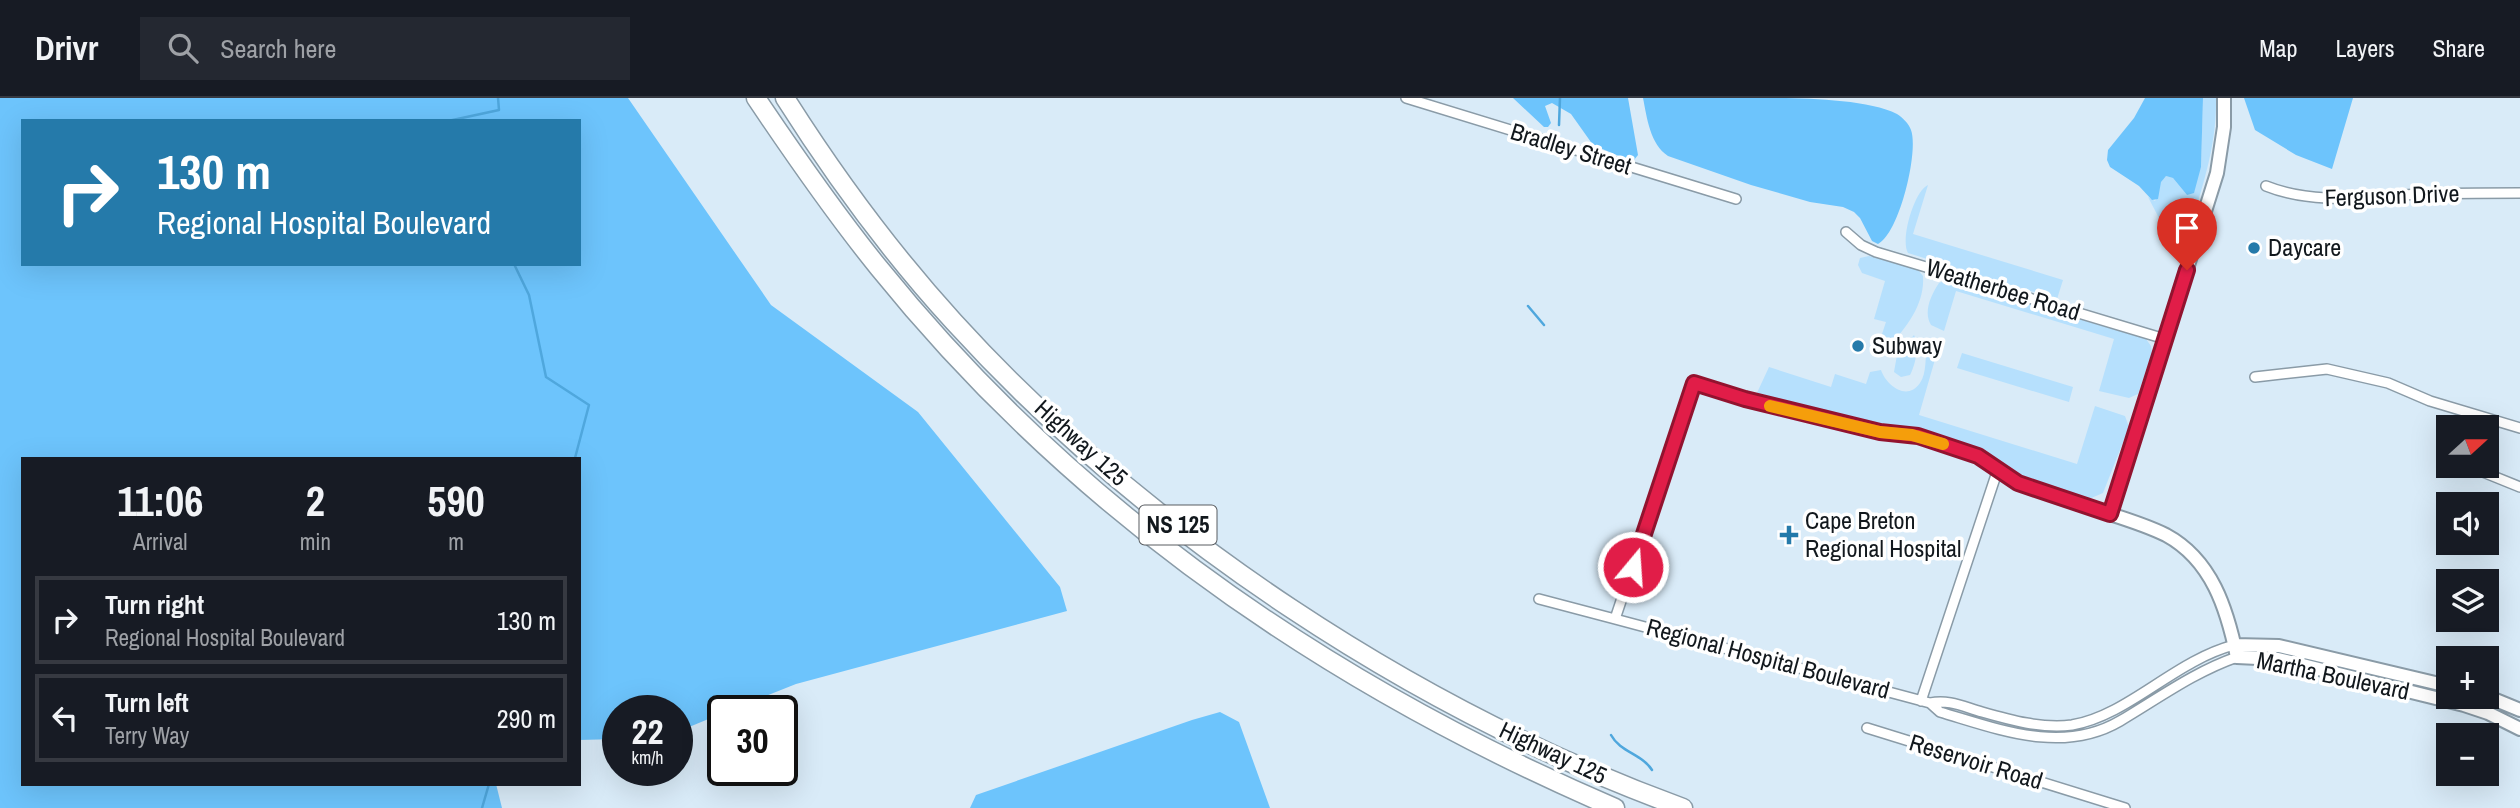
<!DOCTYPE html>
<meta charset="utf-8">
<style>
body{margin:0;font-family:"Archivo Narrow",sans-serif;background:#242831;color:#f1f3f6;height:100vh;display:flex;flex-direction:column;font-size:26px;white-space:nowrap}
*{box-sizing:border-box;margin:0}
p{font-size:23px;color:#9ea1a6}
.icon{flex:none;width:38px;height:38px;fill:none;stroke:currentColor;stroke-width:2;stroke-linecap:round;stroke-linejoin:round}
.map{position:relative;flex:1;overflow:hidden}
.panel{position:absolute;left:21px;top:359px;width:560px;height:329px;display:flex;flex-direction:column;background:#171b24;border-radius:0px;box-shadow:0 7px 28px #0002}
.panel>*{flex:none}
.top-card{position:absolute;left:21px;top:21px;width:560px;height:147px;border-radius:0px;box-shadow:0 7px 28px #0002;background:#257aaa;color:#fff;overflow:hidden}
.needle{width:46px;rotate:69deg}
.tools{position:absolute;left:2436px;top:317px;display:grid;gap:14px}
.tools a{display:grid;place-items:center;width:63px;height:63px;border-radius:0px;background:#171b24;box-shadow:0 7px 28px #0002;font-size:35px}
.speed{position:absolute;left:602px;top:597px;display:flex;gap:14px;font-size:35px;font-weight:700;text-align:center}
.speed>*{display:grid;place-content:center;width:91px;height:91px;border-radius:50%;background:#171b24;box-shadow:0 7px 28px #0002;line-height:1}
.speed small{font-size:18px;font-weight:400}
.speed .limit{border:4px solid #111;border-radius:10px;background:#fff;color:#111}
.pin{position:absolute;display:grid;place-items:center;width:60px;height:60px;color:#fff;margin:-72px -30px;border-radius:50% 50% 50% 0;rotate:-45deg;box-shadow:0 0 7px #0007}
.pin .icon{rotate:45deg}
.me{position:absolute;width:77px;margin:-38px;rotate:18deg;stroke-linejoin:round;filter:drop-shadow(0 0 5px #0008)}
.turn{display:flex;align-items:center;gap:24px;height:147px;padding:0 21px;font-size:32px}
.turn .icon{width:91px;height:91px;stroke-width:2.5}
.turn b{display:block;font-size:49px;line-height:60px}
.eta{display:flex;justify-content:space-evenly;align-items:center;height:119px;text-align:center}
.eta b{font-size:42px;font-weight:700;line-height:49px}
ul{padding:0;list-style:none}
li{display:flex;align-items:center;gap:21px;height:88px;margin:0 14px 10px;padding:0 7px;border:4px solid #363941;border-radius:0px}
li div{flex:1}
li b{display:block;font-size:26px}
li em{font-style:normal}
header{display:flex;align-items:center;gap:42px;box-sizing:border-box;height:98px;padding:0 35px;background:#171b24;border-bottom:2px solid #363941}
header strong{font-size:33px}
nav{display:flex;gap:38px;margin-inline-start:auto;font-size:24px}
.search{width:490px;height:63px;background:#242831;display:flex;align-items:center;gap:18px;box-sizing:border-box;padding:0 24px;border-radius:0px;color:#9ea1a6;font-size:26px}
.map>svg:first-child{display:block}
.green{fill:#b6e0fd}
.forest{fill:#6dc4fc;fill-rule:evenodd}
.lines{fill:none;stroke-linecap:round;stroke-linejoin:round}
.stream{stroke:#4fa7dd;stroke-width:2.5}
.street-casing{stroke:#8a9ba7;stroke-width:12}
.secondary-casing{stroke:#8a9ba7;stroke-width:16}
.highway-casing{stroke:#8a9ba7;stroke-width:21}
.street{stroke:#fff;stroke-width:9}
.secondary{stroke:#fff;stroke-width:12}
.highway{stroke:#fff;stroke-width:18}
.route-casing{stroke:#92132f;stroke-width:18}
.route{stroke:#e11d48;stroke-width:12}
.slow{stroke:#f59e0b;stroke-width:12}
.poi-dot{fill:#257aaa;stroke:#fff;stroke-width:2.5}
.labels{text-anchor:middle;stroke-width:7;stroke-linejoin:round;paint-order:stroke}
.shield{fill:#fff;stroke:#595d61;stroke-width:2}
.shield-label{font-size:23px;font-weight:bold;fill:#12181d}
.street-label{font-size:24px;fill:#12181d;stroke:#fff}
.poi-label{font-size:24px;fill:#12181d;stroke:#fff;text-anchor:start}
</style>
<header>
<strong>Drivr</strong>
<div class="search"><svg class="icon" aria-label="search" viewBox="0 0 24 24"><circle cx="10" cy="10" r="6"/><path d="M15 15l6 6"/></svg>Search here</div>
<nav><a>Map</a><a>Layers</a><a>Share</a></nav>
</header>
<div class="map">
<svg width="2520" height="710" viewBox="0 0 2520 710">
<rect width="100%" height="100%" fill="#d9ebf8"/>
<path class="green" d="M2203,0H2216C2217,49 2201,93 2187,139L2183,146L2173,147L2148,99L2155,103C2161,95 2157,83 2166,78L2173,80L2187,97L2201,69Z
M1928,87L1913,136L2063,182L2057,201L1908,155C1900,142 1914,93 1928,87Z
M1869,158L1918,172L1923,178C1925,205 1907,229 1890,247L1881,239L1886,224L1874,221L1885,183L1862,175L1858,167L1860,160Z
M1947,182L2146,241L2151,248L2152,255L2138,296L2129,300L2099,293L2114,241L1956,193L1944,233L1931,227C1923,214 1931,197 1939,185Z
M1914,237C1919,248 1916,266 1910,277L1901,279L1894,274L1897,257Z
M1934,242L1940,244L1919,317L2077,366L2095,308L2125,318L2129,329L2103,395L2089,401L2023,381L1978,351L1917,331L1874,324L1756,297L1769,269L1831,289L1835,276L1866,286L1870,274L1881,272C1886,287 1907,304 1920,285C1927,275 1925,258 1927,246Z
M1962,255L2073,289L2069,304L1957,270Z"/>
<path class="forest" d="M0,0H628L771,207L918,314L1060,489L1067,513L796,586L730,612H723V615L677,634V612H618V641L579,642V360H23V686H496L502,710H0ZM23,23H579V166H23Z
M1513,0H1628L1638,57L1634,62L1626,61L1593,47L1571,16L1552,5L1545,8L1551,25L1548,29H1544Z
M1643,0C1681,0 1718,0 1755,0C1794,0 1865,0 1897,16C1903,20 1909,26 1911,32C1919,54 1899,136 1878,146L1872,143L1860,120L1854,114L1843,109L1810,104L1751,87L1668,58C1650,46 1647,20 1643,0Z
M2145,0H2203L2201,69L2194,95L2187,97L2173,80L2166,78L2161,84L2158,101L2152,102L2139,88L2110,69L2107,62L2108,52L2134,20Z
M2244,0H2353L2332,71L2296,57L2255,32Z
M1220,614L1239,624L1270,710H970L976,697L1192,622Z"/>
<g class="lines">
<path class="stream" d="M448,23L499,12L498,0
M1559,27L1560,0
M514,166L529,197L546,279L589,307L575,360
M1528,208L1544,227
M1611,637C1620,654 1642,656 1652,672
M482,710L489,686"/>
<defs>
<path id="street" d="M1406,0L1736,101
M2266,88C2316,108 2369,98 2422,96C2455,95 2487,95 2520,95
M1846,134L1861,147L1876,154L2165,241
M2255,279L2327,271L2388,285L2430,303L2520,330
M2478,372L2520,389
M2110,416L2018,385L1978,358L1918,338L1879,334L1745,301L1694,285L1615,521L1930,605C1949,601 1964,609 1982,614C2010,622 2042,631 2072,627C2129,617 2174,563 2234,547
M1539,501L1615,521
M1921,603L1998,371
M1930,605L1940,614C1998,631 2062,657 2120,623C2159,600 2194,574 2237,559
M1867,630L2125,710"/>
<path id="secondary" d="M2224,0V29L2217,75L2110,416C2129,422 2148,428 2166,437C2212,462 2227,511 2237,559L2278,561L2464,607L2488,615L2520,631
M2234,547L2279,548L2448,588
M2486,598L2520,612"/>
<path id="highway" d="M756,0C795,58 835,116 879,170C1075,413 1331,588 1615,710
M785,0C835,79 891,155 954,224C1147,436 1414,612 1683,710"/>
</defs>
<use href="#street" class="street-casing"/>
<use href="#secondary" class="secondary-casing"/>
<use href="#highway" class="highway-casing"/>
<use href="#street" class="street"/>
<use href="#secondary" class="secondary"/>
<use href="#highway" class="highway"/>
</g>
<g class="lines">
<defs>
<path id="route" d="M1633,469L1694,285L1745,301L1880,334L1918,338L1978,358L2018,385L2110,416L2187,172"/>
</defs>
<use href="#route" class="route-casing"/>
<use href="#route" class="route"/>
<path class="slow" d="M1770,308L1880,334L1912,337L1943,346"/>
</g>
<g class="poi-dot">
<circle cx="2254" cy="150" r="7"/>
<circle cx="1858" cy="248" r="7"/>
<path d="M1785.5 426.5h7v7h7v7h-7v7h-7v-7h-7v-7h7z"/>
</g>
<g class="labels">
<rect class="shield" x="1139.5" y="407.5" width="77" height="39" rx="5"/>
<g class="shield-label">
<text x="1178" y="435">NS 125</text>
</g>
<g class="street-label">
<text transform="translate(1571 51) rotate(17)" y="8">Bradley Street</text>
<text transform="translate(2392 98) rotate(-2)" y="8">Ferguson Drive</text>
<text transform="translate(2003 192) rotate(17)" y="8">Weatherbee Road</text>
<text transform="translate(1081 345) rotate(42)" y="8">Highway 125</text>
<text transform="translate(1768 561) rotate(15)" y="8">Regional Hospital Boulevard</text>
<text transform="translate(2333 578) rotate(12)" y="8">Martha Boulevard</text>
<text transform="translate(1553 655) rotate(25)" y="8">Highway 125</text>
<text transform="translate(1976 664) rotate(17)" y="8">Reservoir Road</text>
</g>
<g class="poi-label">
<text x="2268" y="158">Daycare</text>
<text x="1872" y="256">Subway</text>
<text x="1805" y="431">Cape Breton<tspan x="1805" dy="28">Regional Hospital</tspan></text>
</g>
</g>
</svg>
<div class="tools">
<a><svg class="needle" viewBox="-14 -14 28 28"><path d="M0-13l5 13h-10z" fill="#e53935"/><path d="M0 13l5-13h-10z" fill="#9ea1a6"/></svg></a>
<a><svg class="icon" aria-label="sound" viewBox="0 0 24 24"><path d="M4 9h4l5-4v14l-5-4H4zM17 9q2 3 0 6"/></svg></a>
<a><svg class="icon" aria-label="layers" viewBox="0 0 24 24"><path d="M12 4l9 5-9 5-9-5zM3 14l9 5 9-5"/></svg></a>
<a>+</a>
<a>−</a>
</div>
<div class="speed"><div>22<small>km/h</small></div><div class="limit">30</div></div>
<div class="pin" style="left:2187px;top:172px;background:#d93025"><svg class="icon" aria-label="arrive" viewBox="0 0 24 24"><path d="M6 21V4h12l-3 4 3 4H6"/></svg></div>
<svg class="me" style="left:1633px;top:469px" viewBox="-20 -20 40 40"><circle r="17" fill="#e11d48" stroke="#fff" stroke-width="3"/><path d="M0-11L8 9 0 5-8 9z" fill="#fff"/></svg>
<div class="top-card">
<div class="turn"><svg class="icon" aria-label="right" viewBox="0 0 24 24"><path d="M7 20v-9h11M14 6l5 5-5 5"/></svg><div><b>130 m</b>Regional Hospital Boulevard</div></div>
</div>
<section class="panel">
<div class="eta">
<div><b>11:06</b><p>Arrival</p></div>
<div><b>2</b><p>min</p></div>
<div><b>590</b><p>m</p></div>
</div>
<ul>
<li><svg class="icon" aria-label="right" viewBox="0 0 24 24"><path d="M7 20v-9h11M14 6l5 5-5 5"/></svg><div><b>Turn right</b><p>Regional Hospital Boulevard</p></div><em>130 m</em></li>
<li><svg class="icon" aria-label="left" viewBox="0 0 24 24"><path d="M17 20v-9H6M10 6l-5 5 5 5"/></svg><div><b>Turn left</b><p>Terry Way</p></div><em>290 m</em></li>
</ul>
</section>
</div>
